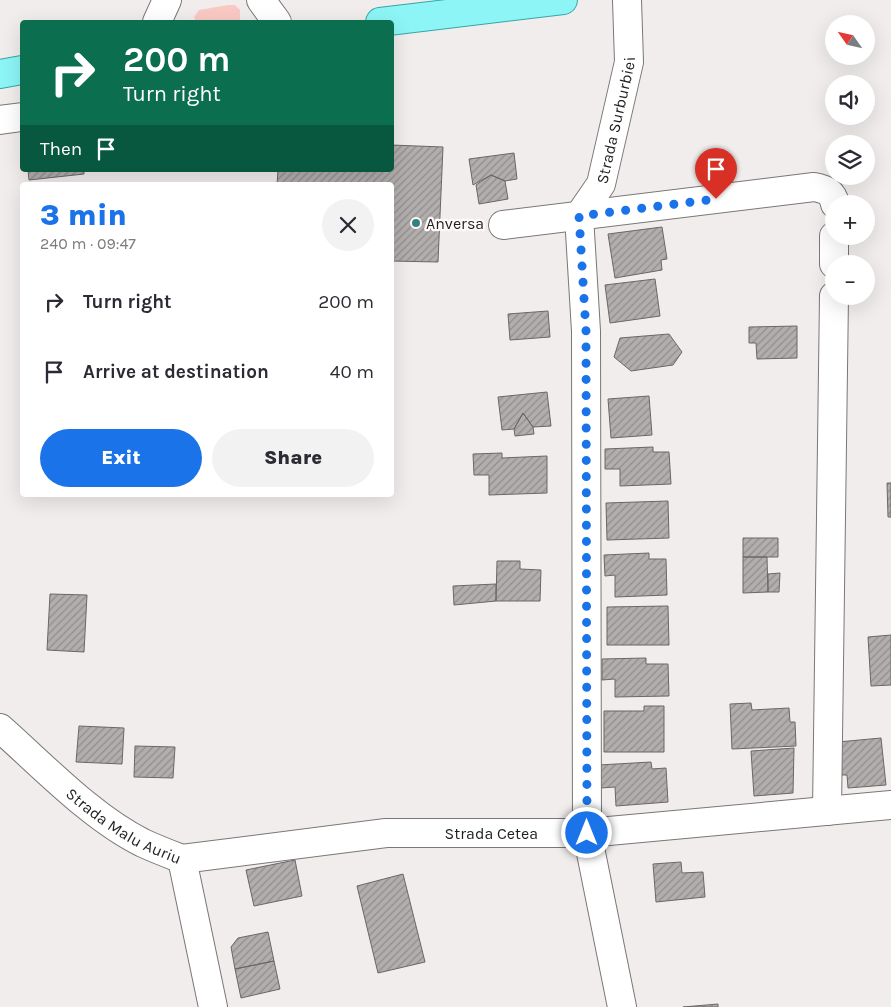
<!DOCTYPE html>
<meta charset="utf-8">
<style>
body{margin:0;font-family:Karla,sans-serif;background:#f2f2f3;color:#2b2b33;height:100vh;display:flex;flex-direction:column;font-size:19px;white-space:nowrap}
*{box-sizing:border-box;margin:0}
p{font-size:16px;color:#7c7c81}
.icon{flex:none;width:28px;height:28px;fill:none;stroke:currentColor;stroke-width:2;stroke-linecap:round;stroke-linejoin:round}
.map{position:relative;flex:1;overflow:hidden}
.sheet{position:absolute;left:20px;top:182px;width:374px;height:315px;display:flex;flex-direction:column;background:#fff;border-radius:5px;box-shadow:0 5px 20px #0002}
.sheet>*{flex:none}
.top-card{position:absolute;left:20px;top:20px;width:374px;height:152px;border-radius:5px;box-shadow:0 5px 20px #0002;background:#0b6e4f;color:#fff;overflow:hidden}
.needle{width:32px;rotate:304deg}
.tools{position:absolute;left:825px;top:15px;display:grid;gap:10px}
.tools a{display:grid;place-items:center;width:50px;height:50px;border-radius:50%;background:#fff;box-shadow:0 5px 20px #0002;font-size:25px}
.pin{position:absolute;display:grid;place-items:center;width:42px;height:42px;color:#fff;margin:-51px -21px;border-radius:50% 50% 50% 0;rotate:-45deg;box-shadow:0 0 5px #0007}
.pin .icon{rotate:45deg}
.me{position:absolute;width:55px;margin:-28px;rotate:0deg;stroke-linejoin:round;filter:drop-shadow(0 0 4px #0008)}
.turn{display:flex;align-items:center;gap:18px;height:105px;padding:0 20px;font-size:22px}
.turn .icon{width:65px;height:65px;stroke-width:2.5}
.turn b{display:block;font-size:35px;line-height:42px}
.then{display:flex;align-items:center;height:48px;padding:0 20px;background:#0003;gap:10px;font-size:19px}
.round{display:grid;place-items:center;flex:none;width:52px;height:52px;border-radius:26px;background:#f2f2f3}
.overview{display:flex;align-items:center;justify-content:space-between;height:85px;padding:0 20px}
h1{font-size:30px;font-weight:800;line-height:38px;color:#1a73e8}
.cta{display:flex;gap:10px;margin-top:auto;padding:10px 20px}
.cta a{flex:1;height:58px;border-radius:30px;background:#1a73e8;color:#fff;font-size:20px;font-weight:800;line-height:58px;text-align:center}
.cta a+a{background:#f2f2f3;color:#2b2b33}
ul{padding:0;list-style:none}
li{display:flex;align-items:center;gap:15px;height:70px;padding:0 20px}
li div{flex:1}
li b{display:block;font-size:19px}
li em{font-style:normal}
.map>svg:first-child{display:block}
.grass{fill:#fac9c3}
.building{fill:url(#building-hatch);stroke:#6b6766}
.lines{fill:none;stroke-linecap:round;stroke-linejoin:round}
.minor-casing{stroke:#7a7776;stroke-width:30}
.major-casing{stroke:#35a6a6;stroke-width:30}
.minor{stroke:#fff;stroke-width:28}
.major{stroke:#8df5f6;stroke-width:28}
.route{stroke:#1a73e8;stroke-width:9;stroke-dasharray:0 16.2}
.poi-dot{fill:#378081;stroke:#fffafa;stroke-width:2}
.labels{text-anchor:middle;stroke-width:4.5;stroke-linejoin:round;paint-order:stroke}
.street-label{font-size:16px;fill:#201f1e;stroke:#fffafa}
.poi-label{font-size:16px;fill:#201f1e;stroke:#fffafa;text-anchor:start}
</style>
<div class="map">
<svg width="891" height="1007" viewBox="0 0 891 1007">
<defs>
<pattern id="building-hatch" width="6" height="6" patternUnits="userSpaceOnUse" patternTransform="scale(1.25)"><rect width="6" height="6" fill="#b2aead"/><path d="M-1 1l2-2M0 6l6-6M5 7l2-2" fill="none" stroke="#908d8c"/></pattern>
</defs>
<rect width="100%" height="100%" fill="#f1eded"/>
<path class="grass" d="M228,5H235L240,10V22H196L194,17L199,10Z"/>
<path class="building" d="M391,145L443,147L438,262L391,261V185H277L278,170H391Z
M514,153L517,179L505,181L491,175L473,185L469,159Z
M28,170H84V174L29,180Z
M491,175L505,181L508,199L479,204L476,185Z
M662,227L667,259L661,260L662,270L615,278L608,234Z
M655,279L660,316L610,323L605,285Z
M548,311L550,337L510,340L508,314Z
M797,326V358L757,359L756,343H749V327Z
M669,334L682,352L673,365L631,371L614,357L620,338Z
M547,392L551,426L533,427L523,413L514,429L502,430L498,397Z
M649,396L652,435L611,438L608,399Z
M523,413L533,427L534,434L515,436L514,429Z
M653,447V452H669L671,484L620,486V469H605V449Z
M502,453V458L547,456V493L489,495V475H474L473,454Z
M887,483H891V517H888Z
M668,501L669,538L607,540L606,503Z
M743,538H778V557H743Z
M649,553V559H666L667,595L615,597V575L605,576L604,555Z
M743,557H767L768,592L743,593Z
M497,561H520V569L541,570L540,601H496Z
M780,573L779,592H768V574Z
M496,584V601L454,605L453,586Z
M50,594L87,595L84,652L47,650Z
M668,606L669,645H607V607Z
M891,635V685L871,686L868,637Z
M646,658V664H668L669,696L615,697V679L602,680V659Z
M751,703L752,710L789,708L790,722H795L796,746L732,749L730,704Z
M644,706H664V752H604V711H644Z
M79,726L124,728L122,764L76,762Z
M881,738L886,785L848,788L847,775H842L838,742Z
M135,746L175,747L173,778L134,777Z
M794,748L793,793L754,796L751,751Z
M651,762L652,769L666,768L668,802L616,806L615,787L600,788L599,765Z
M295,860L302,896L254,906L246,870Z
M681,862L682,873L703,872L705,897L656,902L653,864Z
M403,874L425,962L378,973L357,886Z
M268,932L274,961L235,969L231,947L238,938Z
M274,961L280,989L241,998L235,969Z
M718,1004V1007H683Z"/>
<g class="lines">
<defs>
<g id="minor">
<path d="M261,0L277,22"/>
<path d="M157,22L167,0"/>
<path d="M0,120L22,117"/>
<path d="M503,225L814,187C825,189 833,192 835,204"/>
<path d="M834,264V236"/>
<path id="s1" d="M0,728C43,766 92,818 143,843C156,849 169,854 182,859L213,1007"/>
<path d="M827,811L834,296"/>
<path id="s2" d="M182,859L386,833H587L891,805"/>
<path id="s3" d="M622,1007L587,833L586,331L579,216L601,184L629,62L627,0"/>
</g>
<path id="major" d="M380,22L563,0
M0,74L22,70"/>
</defs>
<use href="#minor" class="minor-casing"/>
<use href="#major" class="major-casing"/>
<use href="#minor" class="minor"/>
<use href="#major" class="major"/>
</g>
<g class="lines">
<path class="route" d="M587,833L586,331L579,216L716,199"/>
</g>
<circle class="poi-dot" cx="416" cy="223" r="5"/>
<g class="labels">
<g class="street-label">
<text dy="6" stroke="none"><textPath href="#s3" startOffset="899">Strada Surburbiei</textPath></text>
<text dy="6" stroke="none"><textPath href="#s1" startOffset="159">Strada Malu Auriu</textPath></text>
<text dy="6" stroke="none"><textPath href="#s2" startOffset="311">Strada Cetea</textPath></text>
</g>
<g class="poi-label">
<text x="426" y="229">Anversa</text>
</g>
</g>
</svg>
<div class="tools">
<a><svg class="needle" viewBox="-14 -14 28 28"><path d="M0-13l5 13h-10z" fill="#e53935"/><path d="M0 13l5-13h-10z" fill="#7c7c81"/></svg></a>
<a><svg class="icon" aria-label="sound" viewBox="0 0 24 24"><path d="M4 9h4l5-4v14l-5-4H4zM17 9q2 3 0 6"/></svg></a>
<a><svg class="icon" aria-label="layers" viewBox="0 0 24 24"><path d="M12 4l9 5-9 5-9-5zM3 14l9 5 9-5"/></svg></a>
<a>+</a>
<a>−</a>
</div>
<div class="pin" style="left:716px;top:199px;background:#d93025"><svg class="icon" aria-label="arrive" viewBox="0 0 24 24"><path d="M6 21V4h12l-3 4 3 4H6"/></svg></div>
<svg class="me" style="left:587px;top:833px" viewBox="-20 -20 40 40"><circle r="17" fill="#1a73e8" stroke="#fff" stroke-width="3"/><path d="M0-11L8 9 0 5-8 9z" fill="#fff"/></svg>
<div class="top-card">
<div class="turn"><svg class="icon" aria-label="right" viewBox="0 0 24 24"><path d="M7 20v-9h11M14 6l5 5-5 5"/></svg><div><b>200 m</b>Turn right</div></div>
<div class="then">Then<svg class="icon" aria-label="arrive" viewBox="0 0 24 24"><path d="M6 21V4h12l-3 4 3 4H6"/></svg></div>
</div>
<section class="sheet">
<div class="overview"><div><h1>3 min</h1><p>240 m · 09:47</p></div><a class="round"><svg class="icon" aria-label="close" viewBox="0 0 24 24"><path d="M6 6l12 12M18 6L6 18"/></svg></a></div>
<ul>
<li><svg class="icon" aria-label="right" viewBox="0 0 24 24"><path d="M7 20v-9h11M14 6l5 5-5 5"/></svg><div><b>Turn right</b></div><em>200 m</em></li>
<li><svg class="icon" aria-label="arrive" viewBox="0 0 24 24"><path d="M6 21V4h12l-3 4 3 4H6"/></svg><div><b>Arrive at destination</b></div><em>40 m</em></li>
</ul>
<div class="cta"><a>Exit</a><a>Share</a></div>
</section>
</div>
